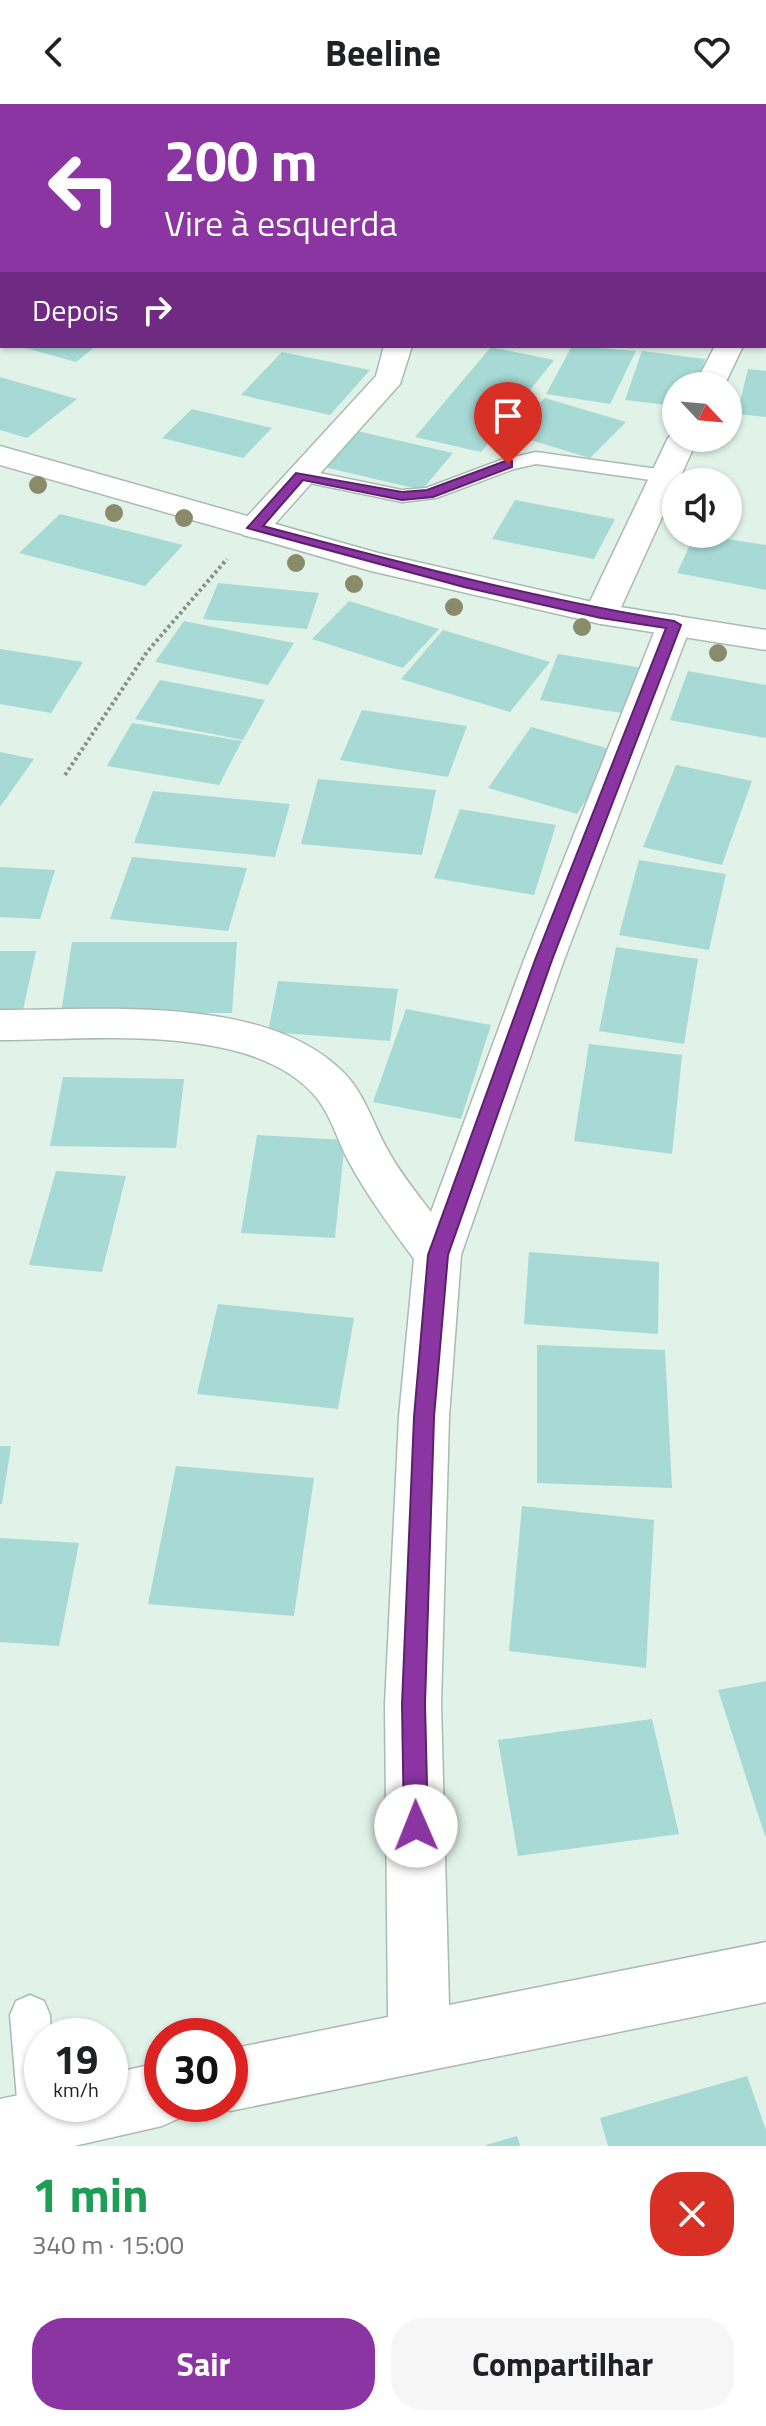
<!DOCTYPE html>
<html lang="pt">
<meta charset="utf-8">
<style>
body{margin:0;font-family:"Titillium Web",sans-serif;background:#f6f6f6;color:#202124;height:100vh;display:flex;flex-direction:column;font-size:30px;white-space:nowrap}
*{box-sizing:border-box;margin:0}
p{font-size:26px;color:#757577}
.icon{flex:none;width:44px;height:44px;fill:none;stroke:currentColor;stroke-width:2;stroke-linecap:round;stroke-linejoin:round}
.map{position:relative;height:2042px;overflow:hidden}
.sheet{display:flex;flex-direction:column;background:#fff;flex:1}
.sheet>*{flex:none}
.banner{position:absolute;left:0px;top:0px;width:766px;height:244px;box-shadow:0 2px 6px #0004;background:#8b35a3;color:#fff;overflow:hidden}
.needle{width:52px;rotate:116deg}
.controls{position:absolute;left:662px;top:268px;display:grid;gap:16px}
.controls a{display:grid;place-items:center;width:80px;height:80px;border-radius:50%;background:#fff;box-shadow:0 2px 6px #0004;font-size:40px}
.speed{position:absolute;left:24px;top:1914px;display:flex;gap:16px;font-size:40px;font-weight:700;text-align:center}
.speed>*{display:grid;place-content:center;width:104px;height:104px;border-radius:50%;background:#fff;box-shadow:0 2px 6px #0004;line-height:1}
.speed small{font-size:20px;font-weight:400}
.speed .limit{border:12px solid #d22;background:#fff;color:#111}
.pin{position:absolute;display:grid;place-items:center;width:68px;height:68px;color:#fff;margin:-82px -34px;border-radius:50% 50% 50% 0;rotate:-45deg;box-shadow:0 0 8px #0007}
.pin .icon{rotate:45deg}
.me{position:absolute;width:88px;margin:-44px;rotate:359deg;stroke-linejoin:round;filter:drop-shadow(0 0 6px #0008)}
.turn{display:flex;align-items:center;gap:28px;height:168px;padding:0 32px;font-size:36px}
.turn .icon{width:104px;height:104px;stroke-width:2.5}
.turn b{display:block;font-size:56px;line-height:68px}
.then{display:flex;align-items:center;height:76px;padding:0 32px;background:#0003;gap:16px;font-size:30px}
.round{display:grid;place-items:center;flex:none;width:84px;height:84px;border-radius:32px;background:#f6f6f6}
.overview{display:flex;align-items:center;justify-content:space-between;height:136px;padding:0 32px}
h1{font-size:48px;font-weight:700;line-height:60px;color:#1e9e55}
.primary-button{display:flex;gap:16px;margin-top:auto;padding:16px 32px}
.primary-button a{flex:1;height:92px;border-radius:32px;background:#8b35a3;color:#fff;font-size:32px;font-weight:700;line-height:92px;text-align:center}
.primary-button a+a{background:#f6f6f6;color:#202124}
header{display:flex;justify-content:space-between;align-items:center;height:104px;padding:0 32px;background:#fff;font-size:36px;font-weight:700}
.map>svg:first-child{display:block}
.building{fill:#a7d9d5}
.lines{fill:none;stroke-linecap:round;stroke-linejoin:round}
.lane-casing{stroke:#a9bbb0;stroke-width:3}
.street-casing{stroke:#a9bbb0;stroke-width:3}
.secondary-casing{stroke:#a9bbb0;stroke-width:3}
.path-far1{stroke:#85918a;stroke-width:3;stroke-dasharray:2 2;stroke-linecap:butt}
.path{stroke:#85918a;stroke-width:4;stroke-dasharray:3 3;stroke-linecap:butt}
.lane{fill:#fff;fill-rule:evenodd}
.street{fill:#fff;fill-rule:evenodd}
.secondary{fill:#fff;fill-rule:evenodd}
.tree{fill:#8a8b6b}
.route{fill:#8b35a3;stroke:#5a226a;stroke-width:2}
</style>
<header><svg class="icon" aria-label="back" viewBox="0 0 24 24"><path d="M15 5l-7 7 7 7"/></svg>Beeline<svg class="icon" aria-label="heart" viewBox="0 0 24 24"><path d="M12 20l-8-8c-3-5 5-10 8-4 3-6 11-1 8 4z"/></svg></header>
<div class="map">
<svg width="766" height="2042" viewBox="0 0 766 2042">
<rect width="100%" height="100%" fill="#e1f3e8"/>
<path class="building" d="M18,242H96L76,258Z
M572,242L636,247L610,300L546,290Z
M491,243L554,256L481,348L415,333Z
M642,247L705,255L696,282H676V302L625,296Z
M282,248L370,266L330,311L241,291Z
M748,265L766,267V313L737,310Z
M0,273L77,295L27,334L0,326Z
M545,294L626,318L590,354L507,329Z
M192,305L272,324L243,354L162,334Z
M357,327L453,349L422,386L324,363Z
M515,396L615,415L594,455L492,435Z
M60,410L183,441L145,482L19,449Z
M695,430L766,441V486L677,469Z
M218,479L319,489L307,525L203,515Z
M349,497L439,525L403,564L312,535Z
M184,517L294,539L268,581L155,558Z
M443,526L550,558L510,608L401,575Z
M0,545L83,558L51,609L0,600Z
M558,550L649,565L634,611L540,596Z
M688,567L766,581V634L670,616Z
M160,576L265,596L243,636L135,615Z
M362,606L467,622L448,673L340,656Z
M132,619L242,637L219,681L107,662Z
M531,623L617,647L577,710L488,684Z
M0,648L34,655L0,703Z
M676,661L752,677L722,761L643,743Z
M318,675L436,686L422,751L301,740Z
M153,687L290,700L275,753L134,739Z
M460,705L556,721L534,791L434,774Z
M132,753L247,764L228,827L110,815Z
M639,756L726,770L709,846L619,831Z
M0,763L55,766L40,815L0,813Z
M72,838H237L232,909H61Z
M616,843L698,855L684,940L599,927Z
M0,847H36L23,906L0,905Z
M278,877L398,885L390,937L268,928Z
M406,905L491,921L461,1015L373,998Z
M589,940L682,951L672,1050L574,1037Z
M63,973L184,975L176,1044L50,1042Z
M257,1031L345,1036L335,1134L241,1129Z
M56,1067L126,1072L102,1168L29,1161Z
M529,1148L659,1158L658,1230L524,1220Z
M218,1200L354,1214L338,1305L197,1290Z
M537,1241L665,1246L672,1384L537,1379Z
M0,1342H11L2,1400H0Z
M176,1362L314,1374L294,1512L148,1500Z
M522,1402L654,1416L646,1564L509,1547Z
M0,1434L79,1439L59,1542L0,1538Z
M766,1577V1732H765L718,1586Z
M652,1615L679,1730L518,1752L498,1636Z
M747,1972L766,2026V2042H608L600,2014Z
M517,2032L520,2042H486V2041Z"/>
<g class="lines">
<defs>
<path id="lane" d="M536,348L665,366L675,372L665,378L536,360L514,365L436,394L402,398L300,377L290,371L300,365L402,386L426,384L501,356Z
M30,1891L44,1897L50,1911L51,1932H42V2000H58L59,2019L53,2033L39,2039L25,2033L19,2019L10,1911L16,1897Z"/>
<path id="street" d="M226,0H252L225,2Z
M554,0H579L553,2Z
M766,79V96L764,97V80Z
M0,111H2V127H0Z
M384,242H412L400,280L265,431L254,434L243,431L238,424L243,417L376,272Z
M715,242H743L724,282H694Z
M676,327V334H698L618,510L613,517L601,520L589,517L584,510L668,334Z
M674,511L686,514L691,521L564,856L461,1151L449,1313L441,1600L449,1901L766,1838V1898L230,2007L212,2000H230V1945L388,1913L385,1600L399,1313L414,1155C391,1124 368,1093 349,1058C338,1038 331,1011 316,993C252,917 90,936 0,936V906C102,906 267,890 344,969C364,989 373,1019 386,1043C398,1066 415,1087 431,1108L524,856L657,521L662,514Z
M162,1958V2000H189L184,2012L162,2022L74,2042H0V1995L42,1986V2000H110V1970Z"/>
<path id="secondary" d="M0,342L378,449L601,500L766,526V546L601,520L371,467L0,361Z"/>
</defs>
<use href="#lane" class="lane-casing"/>
<use href="#street" class="street-casing"/>
<use href="#secondary" class="secondary-casing"/>
<path class="path-far1" d="M112,2L115,0"/>
<path class="path" d="M65,671L147,548L227,455"/>
<use href="#lane" class="lane"/>
<use href="#street" class="street"/>
<use href="#secondary" class="secondary"/>
</g>
<g class="tree">
<circle cx="38" cy="381" r="9"/>
<circle cx="114" cy="409" r="9"/>
<circle cx="184" cy="414" r="9"/>
<circle cx="296" cy="459" r="9"/>
<circle cx="354" cy="480" r="9"/>
<circle cx="454" cy="503" r="9"/>
<circle cx="582" cy="523" r="9"/>
<circle cx="718" cy="549" r="9"/>
</g>
<path class="route" d="M508,356L512,357V363L433,393L402,396L303,376L263,422C399,458 535,495 674,517L681,521L552,856L448,1151L434,1313L425,1600L428,1722L424,1730L416,1734L407,1730L404,1722L402,1600L414,1313L428,1151L535,856L666,524L601,514L464,483L247,424L296,369L402,388L427,386Z"/>
</svg>
<div class="controls">
<a><svg class="needle" viewBox="-14 -14 28 28"><path d="M0-13l5 13h-10z" fill="#e53935"/><path d="M0 13l5-13h-10z" fill="#757577"/></svg></a>
<a><svg class="icon" aria-label="sound" viewBox="0 0 24 24"><path d="M4 9h4l5-4v14l-5-4H4zM17 9q2 3 0 6"/></svg></a>
</div>
<div class="speed"><div>19<small>km/h</small></div><div class="limit">30</div></div>
<div class="pin" style="left:508px;top:360px;background:#d93025"><svg class="icon" aria-label="arrive" viewBox="0 0 24 24"><path d="M6 21V4h12l-3 4 3 4H6"/></svg></div>
<svg class="me" style="left:416px;top:1722px" viewBox="-20 -20 40 40"><circle r="19" fill="#fff"/><path d="M0-13L10 11 0 6-10 11z" fill="#8b35a3"/></svg>
<div class="banner">
<div class="turn"><svg class="icon" aria-label="left" viewBox="0 0 24 24"><path d="M17 20v-9H6M10 6l-5 5 5 5"/></svg><div><b>200 m</b>Vire à esquerda</div></div>
<div class="then">Depois<svg class="icon" aria-label="right" viewBox="0 0 24 24"><path d="M7 20v-9h11M14 6l5 5-5 5"/></svg></div>
</div>
</div>
<section class="sheet">
<div class="overview"><div><h1>1 min</h1><p>340 m · 15:00</p></div><a class="round" style="background:#d93025;color:#fff"><svg class="icon" aria-label="close" viewBox="0 0 24 24"><path d="M6 6l12 12M18 6L6 18"/></svg></a></div>
<div class="primary-button"><a>Sair</a><a>Compartilhar</a></div>
</section>
